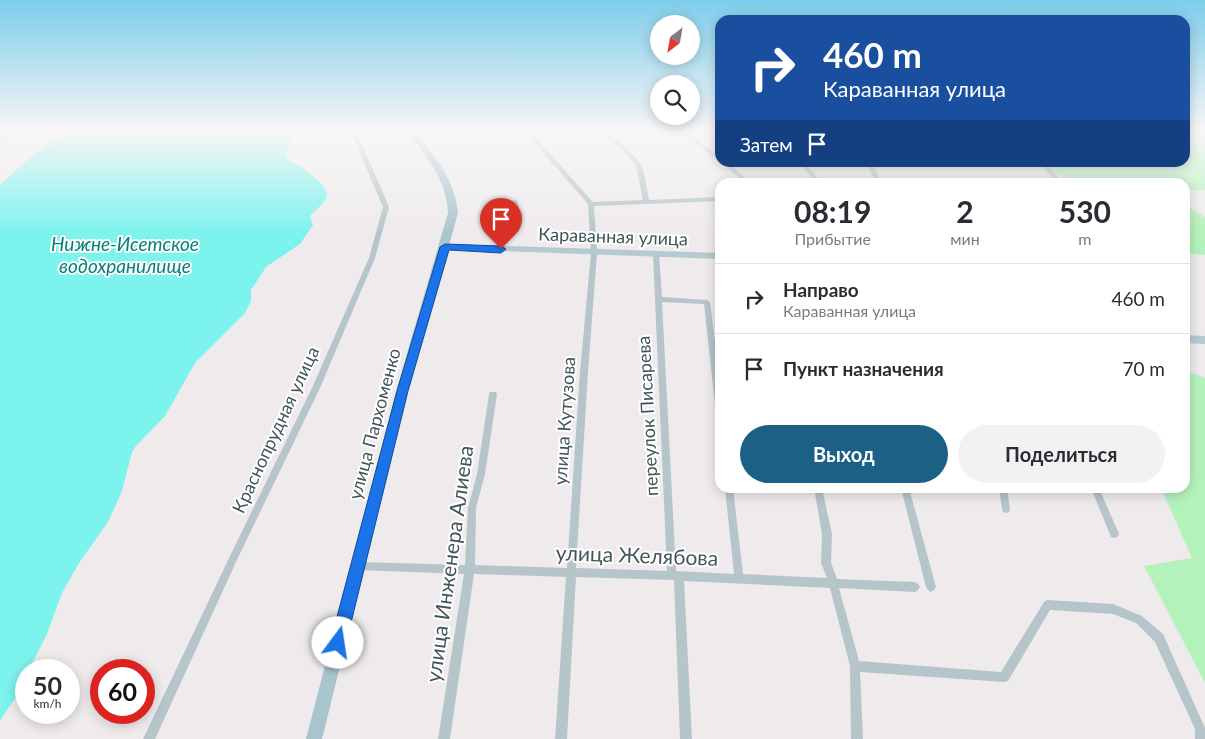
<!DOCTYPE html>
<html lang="ru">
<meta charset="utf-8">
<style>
body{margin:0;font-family:Lato,sans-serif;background:#f2f2f3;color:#2b2b33;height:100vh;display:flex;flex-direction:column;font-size:19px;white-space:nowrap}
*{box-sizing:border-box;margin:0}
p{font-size:16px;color:#7c7c81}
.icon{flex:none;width:28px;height:28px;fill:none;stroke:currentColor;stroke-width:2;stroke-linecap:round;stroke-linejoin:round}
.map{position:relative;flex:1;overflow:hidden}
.panel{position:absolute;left:715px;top:178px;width:475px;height:315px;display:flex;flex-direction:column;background:#fff;border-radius:15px;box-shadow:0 2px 12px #0003}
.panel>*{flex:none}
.banner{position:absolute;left:715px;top:15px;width:475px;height:152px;border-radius:15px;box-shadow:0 2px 12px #0003;background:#1a4fa0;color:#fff;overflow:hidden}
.needle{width:32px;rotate:211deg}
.fabs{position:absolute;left:650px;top:15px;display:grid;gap:10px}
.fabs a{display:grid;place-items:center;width:50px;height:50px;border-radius:50%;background:#fff;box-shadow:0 2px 12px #0003;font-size:25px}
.speed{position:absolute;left:15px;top:659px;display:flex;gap:10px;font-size:25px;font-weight:700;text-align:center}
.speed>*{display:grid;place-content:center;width:65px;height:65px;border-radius:50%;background:#fff;box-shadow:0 2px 12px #0003;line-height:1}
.speed small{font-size:12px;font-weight:400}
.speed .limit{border:8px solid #d22;background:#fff;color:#111}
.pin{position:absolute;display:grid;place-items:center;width:42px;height:42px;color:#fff;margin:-51px -21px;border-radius:50% 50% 50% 0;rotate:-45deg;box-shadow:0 0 5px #0007}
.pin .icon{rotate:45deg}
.me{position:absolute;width:55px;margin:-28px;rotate:14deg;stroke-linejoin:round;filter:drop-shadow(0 0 4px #0008)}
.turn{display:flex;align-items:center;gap:18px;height:105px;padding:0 25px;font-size:22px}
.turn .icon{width:65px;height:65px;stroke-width:2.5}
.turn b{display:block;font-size:35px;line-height:42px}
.then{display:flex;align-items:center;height:48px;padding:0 25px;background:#0003;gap:10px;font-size:19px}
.eta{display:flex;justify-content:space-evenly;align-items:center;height:85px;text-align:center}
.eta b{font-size:30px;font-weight:700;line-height:35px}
.primary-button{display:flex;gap:10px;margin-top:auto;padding:10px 25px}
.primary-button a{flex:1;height:58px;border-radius:30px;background:#1c6185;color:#fff;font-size:20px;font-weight:700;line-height:58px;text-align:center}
.primary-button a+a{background:#f2f2f3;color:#2b2b33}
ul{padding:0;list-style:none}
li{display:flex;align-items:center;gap:15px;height:70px;padding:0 25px;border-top:1px solid #e1e1e2}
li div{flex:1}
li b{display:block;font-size:19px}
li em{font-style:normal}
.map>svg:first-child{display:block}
.green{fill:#b4f2bc}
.water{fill:#7df3ee}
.building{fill:#c5cbcf}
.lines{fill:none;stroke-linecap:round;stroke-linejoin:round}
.street{fill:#b5c5ca;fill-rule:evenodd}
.secondary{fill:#b5c9d0;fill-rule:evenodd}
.primary{fill:#a8c5ce;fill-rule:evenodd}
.route{fill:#1a73e8;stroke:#114b97}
.labels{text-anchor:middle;stroke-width:4;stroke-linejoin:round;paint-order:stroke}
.street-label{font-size:18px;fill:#42555a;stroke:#fff}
.water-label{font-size:19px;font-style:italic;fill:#05807b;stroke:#fff}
.near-street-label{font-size:21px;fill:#42555a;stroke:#fff}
</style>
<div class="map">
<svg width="1205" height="739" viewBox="0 0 1205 739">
<rect width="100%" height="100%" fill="#efebec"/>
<path class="green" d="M1185,130H1205V190L1185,191V182H1068L1043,163L1185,162Z
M1185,205L1205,217V255L1185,253Z
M1190,372L1205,378V683L1144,566L1192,558L1161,488H1185V396H1189L1185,377Z"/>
<path class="water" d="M72,130H291L289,147L285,156C289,161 293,162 298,165C305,169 311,174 317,180C337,197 323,202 310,216L313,225L300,244L266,267L251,290V301L245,313L195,363L165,416L136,446L132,452L122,491L108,522L79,563L62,593L47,634L29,670H26C26,687 9,706 0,721V185L36,152Z"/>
<path class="building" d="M517,200L519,209L492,212L489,203Z"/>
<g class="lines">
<path class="street" d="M350,130H356L389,207L375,258L320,388L236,562L155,739H143L230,556L312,388L369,258L383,207Z
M523,130H529L593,202L643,200L636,166L622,149L598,130C611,130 634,154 641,165C645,172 647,191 649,200L720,197V201L594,206L597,253L588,372L576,568L667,571L653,254L656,252L659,254L662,297L707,300L710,302L720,381V416L717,415L716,413L704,304L662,302L676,571L734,574L725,488H733L743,574L827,578L821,563L822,534L814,488H822L832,534L831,563L837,579L915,582L918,584L920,587L918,590L915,592L839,588L859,661L1001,672L1044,602L1047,600L1113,604L1142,616L1163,634L1205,728V739H1195V729L1155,642L1136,623L1113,614L1050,610L1008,681L1004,682L860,672L863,739H851L850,666L830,588L684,581L692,739H680L674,580L576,577L567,739H555L566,577L474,574L450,739H438L464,574L358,570L355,569L353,566L355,563L358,562L465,565L468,508L477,474L489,394L490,392H496L497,394L485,474L476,508L475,565L567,568L580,372L591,253L588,204Z
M678,130H684L720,157V162Z
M721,162H727L750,182H744Z
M799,162H804L821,182H815Z
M866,162H872L881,182H875Z
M1038,162H1044L1060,179V181L1035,182H996L999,180L1053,178Z
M901,488H909L936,587L934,590L931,592L928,590L926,587Z
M999,488H1007L1010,509L1009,512L1006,513L1003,512L1002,509Z
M1091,488H1099L1119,534L1117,537L1114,538L1111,537Z"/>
<path class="secondary" d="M11,130H20L0,140V135Z
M445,244L720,253V259L442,249L441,247Z
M1185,335L1205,336V344L1185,343Z"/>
<path class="primary" d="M406,130H414C434,156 455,179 458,213L408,391L322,739H306L396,391L448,213C447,179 426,157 406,130Z"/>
</g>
<linearGradient id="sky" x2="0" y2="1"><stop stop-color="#7dcdea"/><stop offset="0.56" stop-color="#f8f6f6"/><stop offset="1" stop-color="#f8f6f6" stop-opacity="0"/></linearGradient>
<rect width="1205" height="234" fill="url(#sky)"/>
<path class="route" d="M445,244L501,246L506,249L501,253L449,250L408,391L346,643L343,648L338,650L333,648L330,643L397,391L440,247Z"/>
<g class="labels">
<g class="street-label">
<text transform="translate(613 237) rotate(2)" y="6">Караванная улица</text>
<text transform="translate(648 416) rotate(-93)" y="6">переулок Писарева</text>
<text transform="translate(565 421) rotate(-86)" y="6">улица Кутузова</text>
<text transform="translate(375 424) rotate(-75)" y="6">улица Пархоменко</text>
<text transform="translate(276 430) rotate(-65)" y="6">Краснопрудная улица</text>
</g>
<g class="water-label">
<text x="125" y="251">Нижне-Исетское<tspan x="125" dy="22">водохранилище</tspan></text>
</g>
<g class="near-street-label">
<text transform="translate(637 556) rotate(2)" y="7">улица Желябова</text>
<text transform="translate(450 564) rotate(-82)" y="7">улица Инженера Алиева</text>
</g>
</g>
</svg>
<div class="fabs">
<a><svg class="needle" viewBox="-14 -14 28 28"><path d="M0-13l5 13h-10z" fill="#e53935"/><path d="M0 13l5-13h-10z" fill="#7c7c81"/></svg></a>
<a><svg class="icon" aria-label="search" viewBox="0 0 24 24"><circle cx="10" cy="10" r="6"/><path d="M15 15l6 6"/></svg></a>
</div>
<div class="speed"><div>50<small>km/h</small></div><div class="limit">60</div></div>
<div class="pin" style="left:501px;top:249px;background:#d93025"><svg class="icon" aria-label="arrive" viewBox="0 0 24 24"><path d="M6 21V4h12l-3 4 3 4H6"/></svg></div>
<svg class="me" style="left:338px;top:643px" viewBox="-20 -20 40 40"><circle r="19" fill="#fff"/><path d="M0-13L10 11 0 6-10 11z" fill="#1a73e8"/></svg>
<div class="banner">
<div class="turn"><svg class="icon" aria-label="right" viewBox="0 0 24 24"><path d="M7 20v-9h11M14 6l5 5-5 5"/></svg><div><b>460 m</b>Караванная улица</div></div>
<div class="then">Затем<svg class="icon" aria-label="arrive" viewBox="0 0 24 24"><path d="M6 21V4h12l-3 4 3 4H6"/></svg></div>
</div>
<section class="panel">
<div class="eta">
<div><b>08:19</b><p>Прибытие</p></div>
<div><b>2</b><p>мин</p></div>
<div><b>530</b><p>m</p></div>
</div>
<ul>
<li><svg class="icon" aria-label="right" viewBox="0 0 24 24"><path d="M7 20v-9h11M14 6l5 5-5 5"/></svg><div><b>Направо</b><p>Караванная улица</p></div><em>460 m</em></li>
<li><svg class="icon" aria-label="arrive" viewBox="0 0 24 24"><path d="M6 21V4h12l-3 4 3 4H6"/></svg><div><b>Пункт назначения</b></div><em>70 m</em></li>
</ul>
<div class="primary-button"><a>Выход</a><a>Поделиться</a></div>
</section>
</div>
